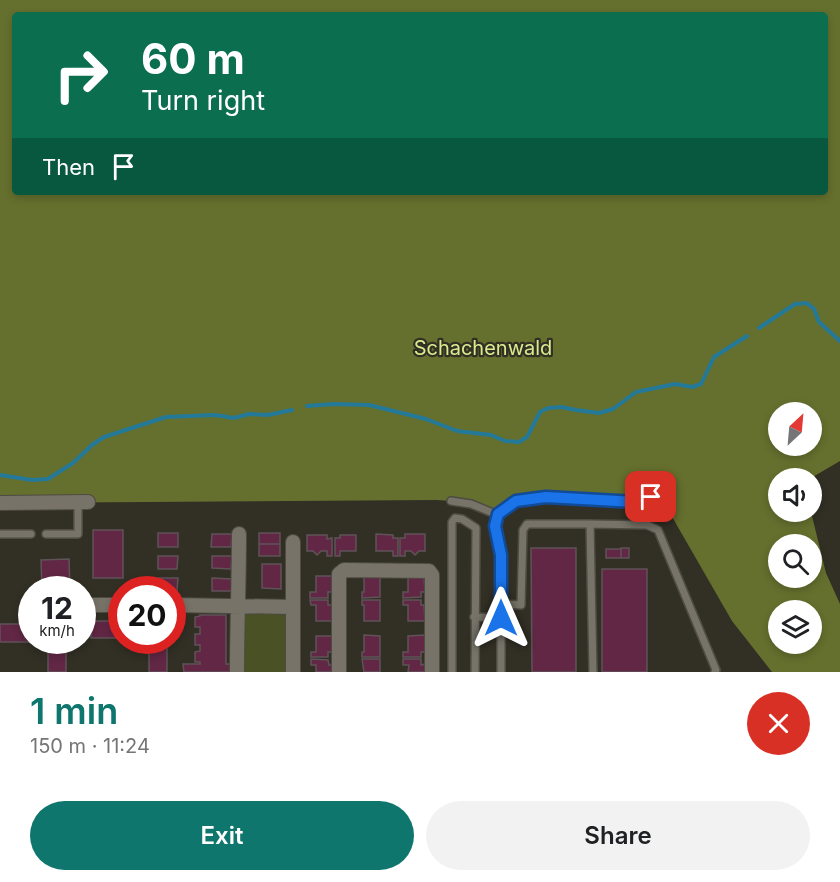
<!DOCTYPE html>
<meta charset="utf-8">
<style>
body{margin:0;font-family:Inter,sans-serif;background:#f2f2f2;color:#202124;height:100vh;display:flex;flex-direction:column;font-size:22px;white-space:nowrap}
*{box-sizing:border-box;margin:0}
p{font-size:20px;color:#757577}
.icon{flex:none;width:33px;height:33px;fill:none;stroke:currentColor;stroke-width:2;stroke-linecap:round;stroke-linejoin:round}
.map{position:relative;height:672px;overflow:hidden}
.panel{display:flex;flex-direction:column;background:#fff;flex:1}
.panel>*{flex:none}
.guide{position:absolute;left:12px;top:12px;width:816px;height:183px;border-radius:6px;box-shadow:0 3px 9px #0003;background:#0b6e4f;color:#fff;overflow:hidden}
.needle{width:39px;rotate:26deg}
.fabs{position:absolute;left:768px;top:402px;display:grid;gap:12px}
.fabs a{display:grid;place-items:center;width:54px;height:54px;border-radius:50%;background:#fff;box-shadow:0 3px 9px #0003;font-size:30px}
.speed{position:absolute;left:18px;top:576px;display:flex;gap:12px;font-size:30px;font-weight:700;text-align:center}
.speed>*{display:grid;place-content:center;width:78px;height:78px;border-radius:50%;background:#fff;box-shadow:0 3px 9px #0003;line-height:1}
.speed small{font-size:15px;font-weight:400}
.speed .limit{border:9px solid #d22;background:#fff;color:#111}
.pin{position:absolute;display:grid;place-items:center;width:51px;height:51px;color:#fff;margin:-26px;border-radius:12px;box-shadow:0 3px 9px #0006}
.me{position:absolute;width:66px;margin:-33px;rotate:0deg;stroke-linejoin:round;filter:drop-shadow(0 0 4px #0008)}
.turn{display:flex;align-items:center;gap:21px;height:126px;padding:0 30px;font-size:27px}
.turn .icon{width:78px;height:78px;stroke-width:2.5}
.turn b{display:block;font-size:42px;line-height:51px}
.then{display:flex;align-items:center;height:57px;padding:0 30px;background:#0003;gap:12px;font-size:22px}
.round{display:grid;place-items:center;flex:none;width:63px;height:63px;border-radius:32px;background:#f2f2f2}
.headline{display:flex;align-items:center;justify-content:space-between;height:102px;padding:0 30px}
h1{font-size:36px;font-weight:600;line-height:45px;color:#0f766e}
.cta{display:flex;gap:12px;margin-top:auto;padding:12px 30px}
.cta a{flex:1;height:69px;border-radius:36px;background:#0f766e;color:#fff;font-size:24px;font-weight:600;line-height:69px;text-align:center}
.cta a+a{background:#f2f2f2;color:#202124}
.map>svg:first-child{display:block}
.green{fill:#495125}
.forest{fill:#65702e;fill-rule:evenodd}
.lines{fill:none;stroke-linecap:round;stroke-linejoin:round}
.stream{stroke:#247998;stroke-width:4}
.building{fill:#612744;stroke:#5f5358;stroke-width:1.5}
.lane-casing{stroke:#4e4b43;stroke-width:10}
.street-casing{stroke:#4e4b43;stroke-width:16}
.lane{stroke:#777368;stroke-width:7}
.street{stroke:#777368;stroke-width:14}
.route-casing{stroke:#114b97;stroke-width:15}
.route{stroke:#1a73e8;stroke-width:10}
.labels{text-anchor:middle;stroke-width:4.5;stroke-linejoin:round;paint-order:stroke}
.park-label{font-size:20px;fill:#d9eb8c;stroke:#322f25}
</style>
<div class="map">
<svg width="840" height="672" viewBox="0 0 840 672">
<rect width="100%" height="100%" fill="#322f25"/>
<path class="green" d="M242,610L286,611L287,672H241Z"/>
<path class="forest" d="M0,0H840V461L811,478H778V512H811L826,573L840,604V672H772L732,621L671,515L651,497L636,502L546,497L516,501L498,515L451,501L437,500L0,503ZM15,15H825V192H15ZM778,412H812V446H778ZM778,544H812V578H778ZM778,610H812V644H778Z"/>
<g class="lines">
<path class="stream" d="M759,328L795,304L807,303L814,309L819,322L840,341
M307,406L334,404L369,405L426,419L457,431L491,435L505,441L519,442L527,437L540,412L548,408L561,407L576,410L599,413L613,409L636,392L675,384L692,387L701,384L714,357L747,336
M0,475L32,480L48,479L73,463L92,445L104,437L166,417L215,415L234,418L249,414L268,415L292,410"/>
</g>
<path class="building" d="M93,530H123V578H93Z
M158,533H178V547H158Z
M259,533H280V544H259Z
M212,534H232L231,547H211Z
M376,534L393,535V538H398V556H393V551H376Z
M405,534H425V551H419L415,555L411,551H405V556H400V538H405Z
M307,535H327V539L332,538V556H327V551H321L317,555L313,551H307Z
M340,535H356V551H340V556H335V538H340Z
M259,544H280V556H259Z
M531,548H576V672H532Z
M621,548H629V558H621Z
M606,549H621V558H606Z
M158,556H178L177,569H158Z
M212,556H232L231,569L212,568Z
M69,559L70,590H42L41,560Z
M262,564H281V589L262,588Z
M602,569H647V672H602Z
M316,576H332V592H328V598H310V592H316Z
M364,576H380V597L362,598V592H364Z
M408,576H424L425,592H421V597L403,598V592H408Z
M158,578H178L177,591H172V590H158Z
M212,578L232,579V591H212Z
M310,600H328V605H332V621H316V605H311Z
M362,600H380V621H364V605H362Z
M403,600H421V605H424L425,621H408V605H403Z
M200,615H226V664H230V672H184L183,664H200V662H195V652L200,651V645H195V634H200V627H195V617L200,616Z
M91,621H122V638H91Z
M0,624H32V642H0Z
M364,635L380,636V657H362V652H364Z
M425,635V652H421V657H403V652H408V636Z
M316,636H332V652H328V657H311V652H316Z
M149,640H167V672H149Z
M48,642H66V672H48Z
M311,659L328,660L329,665H332V672H316V665H311Z
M362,659H380V672H364Z
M403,659H421V665L425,664V672H408L409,665H403Z"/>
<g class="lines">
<defs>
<path id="lane" d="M451,501L471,504L498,515
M590,524L647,525L658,530L716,670L715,672
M0,534H31
M46,534H78V503
M501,604L521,605L523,530L527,524H590L593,672
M474,617L501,618
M452,672V522L455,518L462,519L476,528L475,672
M501,672V555L495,526L498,515L516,501L546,497L636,502L651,497"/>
<path id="street" d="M0,503L88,502
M89,605H122
M172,605L293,607
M237,672C237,626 239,580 239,534
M293,672V542
M339,672V574L344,570L429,571L432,575V672"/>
</defs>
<use href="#lane" class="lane-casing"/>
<use href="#street" class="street-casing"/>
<use href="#lane" class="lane"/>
<use href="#street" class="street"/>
</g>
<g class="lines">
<defs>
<path id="route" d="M501,618V555L495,526L498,514L516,501L546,497L636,502L651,497"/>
</defs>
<use href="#route" class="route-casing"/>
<use href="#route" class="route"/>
</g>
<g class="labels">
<g class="park-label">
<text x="483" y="355">Schachenwald</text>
</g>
</g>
</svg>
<div class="fabs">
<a><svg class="needle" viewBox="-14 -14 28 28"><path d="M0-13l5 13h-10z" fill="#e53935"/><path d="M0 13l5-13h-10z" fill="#757577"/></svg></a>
<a><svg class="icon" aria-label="sound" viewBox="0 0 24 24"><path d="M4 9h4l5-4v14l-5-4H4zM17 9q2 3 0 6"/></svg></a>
<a><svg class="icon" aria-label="search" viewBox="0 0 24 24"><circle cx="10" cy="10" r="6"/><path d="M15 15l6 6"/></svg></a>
<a><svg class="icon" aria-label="layers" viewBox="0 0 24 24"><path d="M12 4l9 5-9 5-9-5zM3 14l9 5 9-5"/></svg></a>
</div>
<div class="speed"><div>12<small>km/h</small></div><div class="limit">20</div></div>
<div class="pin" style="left:651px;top:497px;background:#d93025"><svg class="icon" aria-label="arrive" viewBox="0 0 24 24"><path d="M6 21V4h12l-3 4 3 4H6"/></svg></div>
<svg class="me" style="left:501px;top:618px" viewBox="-20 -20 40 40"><path d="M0-17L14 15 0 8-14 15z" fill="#1a73e8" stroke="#fff" stroke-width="4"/></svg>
<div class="guide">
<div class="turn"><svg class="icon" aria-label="right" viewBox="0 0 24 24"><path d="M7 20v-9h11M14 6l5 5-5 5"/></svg><div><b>60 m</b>Turn right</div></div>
<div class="then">Then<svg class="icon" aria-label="arrive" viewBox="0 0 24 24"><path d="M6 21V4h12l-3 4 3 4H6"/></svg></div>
</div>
</div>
<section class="panel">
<div class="headline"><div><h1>1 min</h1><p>150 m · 11:24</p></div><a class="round" style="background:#d93025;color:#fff"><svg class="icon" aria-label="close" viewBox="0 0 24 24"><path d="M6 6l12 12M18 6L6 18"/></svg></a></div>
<div class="cta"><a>Exit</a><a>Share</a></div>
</section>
